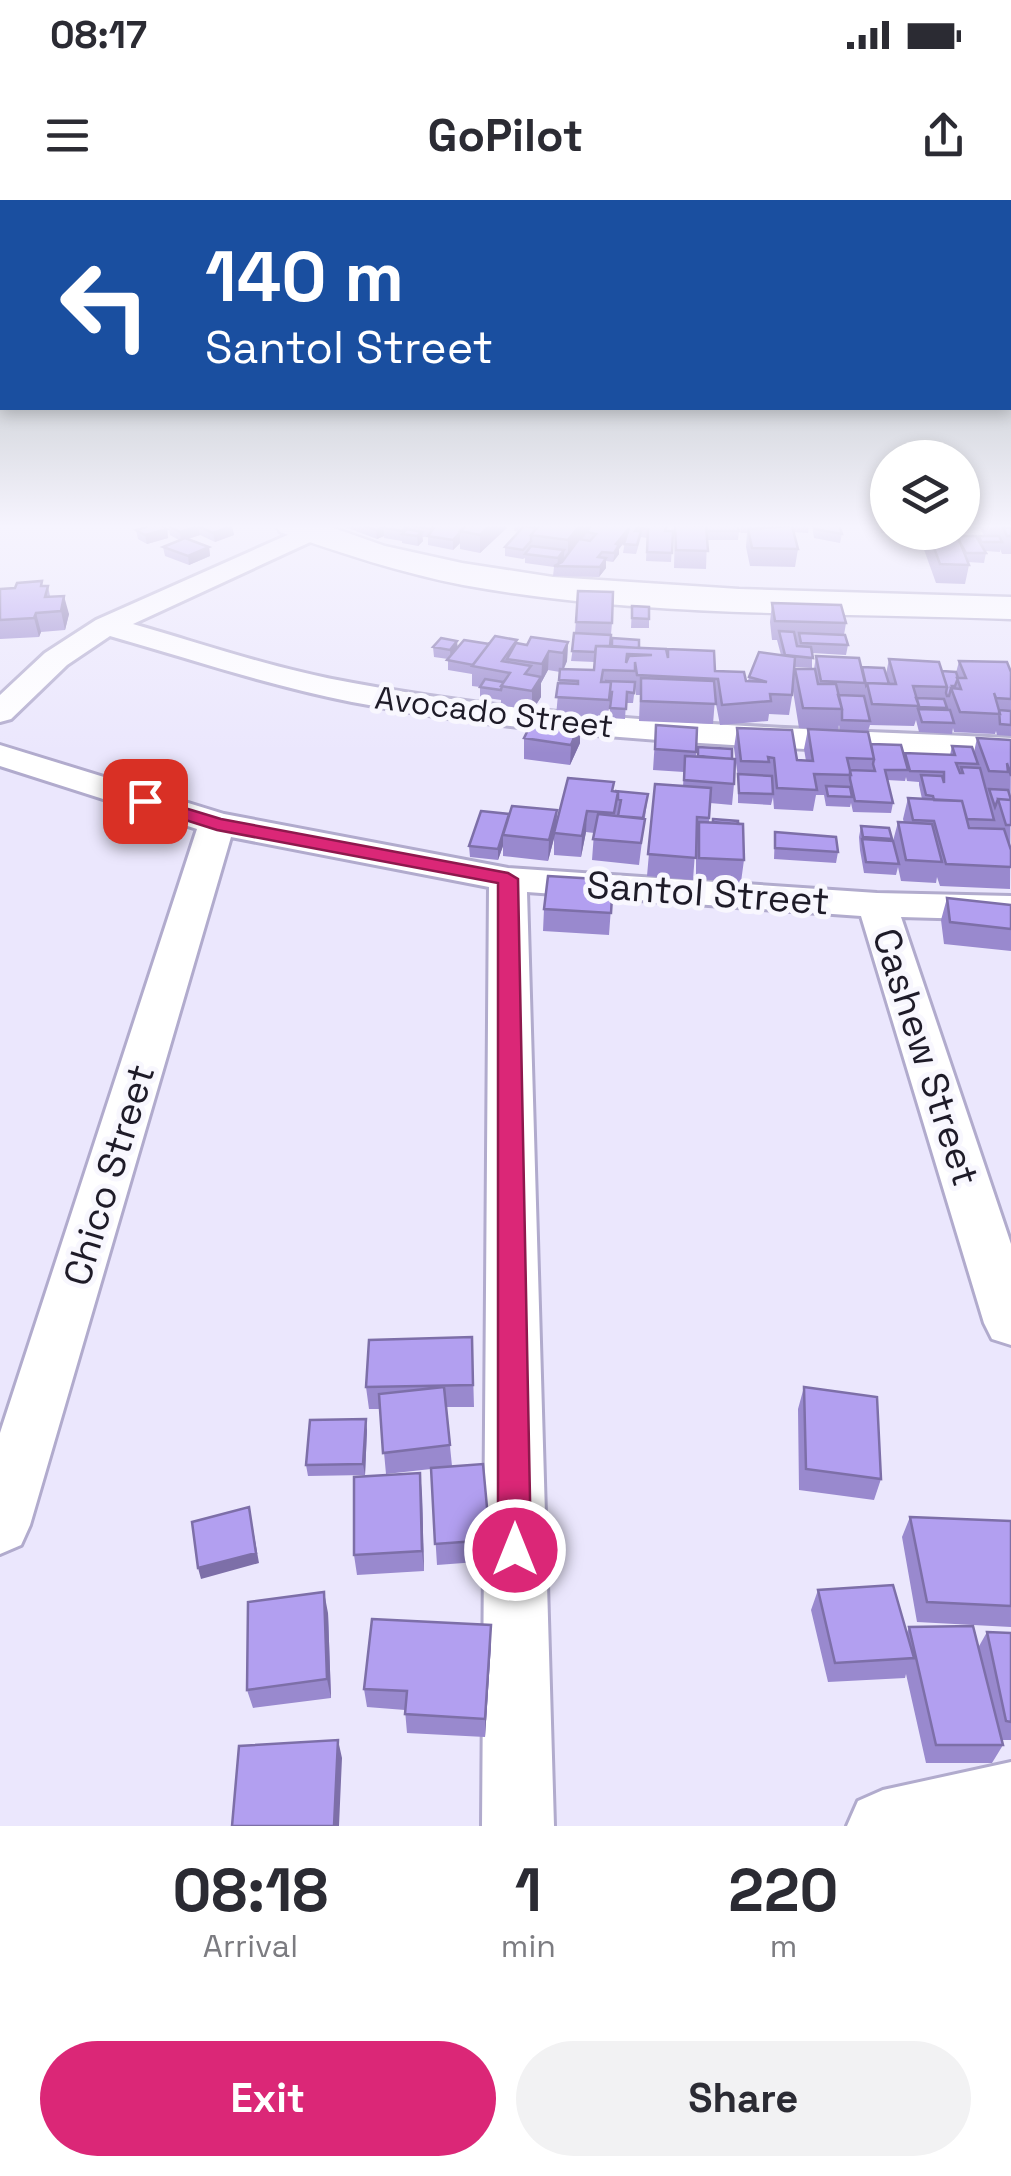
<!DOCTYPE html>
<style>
body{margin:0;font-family:"Space Grotesk",sans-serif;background:#f2f2f3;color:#2b2b33;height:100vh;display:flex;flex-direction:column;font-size:38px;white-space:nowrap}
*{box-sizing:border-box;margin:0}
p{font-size:32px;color:#7c7c81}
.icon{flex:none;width:55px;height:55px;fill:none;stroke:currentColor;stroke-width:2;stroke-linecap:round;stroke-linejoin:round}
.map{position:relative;height:1626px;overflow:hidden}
.side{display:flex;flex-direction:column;background:#fff;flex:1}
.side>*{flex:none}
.guide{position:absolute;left:0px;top:0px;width:1012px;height:210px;box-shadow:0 5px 15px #0003;background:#1a4fa0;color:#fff;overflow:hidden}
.buttons{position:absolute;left:870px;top:240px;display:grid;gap:20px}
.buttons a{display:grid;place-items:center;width:110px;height:110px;border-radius:50%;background:#fff;box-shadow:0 5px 15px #0003;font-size:50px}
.pin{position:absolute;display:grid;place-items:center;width:85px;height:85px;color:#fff;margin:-42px;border-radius:20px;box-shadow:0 5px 15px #0006}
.me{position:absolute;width:110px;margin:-55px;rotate:0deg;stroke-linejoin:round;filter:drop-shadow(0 0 8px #0008)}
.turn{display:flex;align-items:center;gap:35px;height:210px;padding:0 40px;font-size:45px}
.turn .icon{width:130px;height:130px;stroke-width:2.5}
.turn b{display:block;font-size:70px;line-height:85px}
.eta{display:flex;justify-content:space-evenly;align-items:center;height:170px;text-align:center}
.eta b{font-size:60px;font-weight:800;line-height:70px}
.cta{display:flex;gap:20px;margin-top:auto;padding:20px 40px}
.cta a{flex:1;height:115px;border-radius:60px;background:#db2777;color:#fff;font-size:40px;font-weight:800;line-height:115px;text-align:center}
.cta a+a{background:#f2f2f3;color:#2b2b33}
.status{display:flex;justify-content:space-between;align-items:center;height:70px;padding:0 50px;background:#fff;direction:ltr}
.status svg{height:28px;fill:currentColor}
header{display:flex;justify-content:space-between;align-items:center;height:130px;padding:0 40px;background:#fff;font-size:45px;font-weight:800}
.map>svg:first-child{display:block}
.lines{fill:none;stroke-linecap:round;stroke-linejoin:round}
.street-casing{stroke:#b1abcd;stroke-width:6}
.primary-casing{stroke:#b1abcd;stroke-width:5}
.street{fill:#fff;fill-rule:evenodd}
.primary{fill:#fff;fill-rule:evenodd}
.wall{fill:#9989ce}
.shaded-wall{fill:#7d6fa8}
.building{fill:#b29ff0;stroke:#7d6fa8;stroke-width:2.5;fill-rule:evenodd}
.route{fill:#db2777;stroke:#8e194d;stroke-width:2.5}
.labels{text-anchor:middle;stroke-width:10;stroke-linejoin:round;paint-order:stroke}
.far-street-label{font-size:32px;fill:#1e1b28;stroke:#f8f7fe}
.street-label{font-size:38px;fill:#1e1b28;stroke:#f8f7fe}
</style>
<div class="status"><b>08:17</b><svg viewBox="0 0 49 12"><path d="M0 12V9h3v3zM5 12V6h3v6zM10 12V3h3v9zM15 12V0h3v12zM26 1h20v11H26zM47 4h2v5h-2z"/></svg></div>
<header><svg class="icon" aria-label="menu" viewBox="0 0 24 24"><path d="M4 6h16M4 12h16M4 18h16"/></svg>GoPilot<svg class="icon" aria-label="share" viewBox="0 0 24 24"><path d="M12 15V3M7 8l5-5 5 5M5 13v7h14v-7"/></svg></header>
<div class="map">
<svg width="1011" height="1626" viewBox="0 0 1011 1626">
<rect width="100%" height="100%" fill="#ebe7fd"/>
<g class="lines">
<defs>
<path id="street" d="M310,325L323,333L319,338L133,424C206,445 278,470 353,483C570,524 791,528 1011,538V558C791,548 569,543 352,502C270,486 191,459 110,436L67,465L11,519L0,522V495L45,453L96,420Z
M0,545L224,614L508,668L877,693L1011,696V720L901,717L1011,1044V1145L992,1139L984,1123L861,716L527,692L554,1626H482L489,687L231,637L30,1325L21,1345L0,1354V1233L197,629L0,566Z
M1011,1562V1626H847L858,1601L883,1590Z"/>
<path id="primary" d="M276,325H325L385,346L462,363L553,377L739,389L1011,397V419C829,412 643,418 463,385C401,373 341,353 280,332Z"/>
</defs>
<use href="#street" class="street-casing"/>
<use href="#primary" class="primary-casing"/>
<use href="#street" class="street"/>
<use href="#primary" class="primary"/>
</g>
<path class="wall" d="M340,325L404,326L510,325L480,353L460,349V343L453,350L428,345V337H422L423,341L418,346L402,343V341L384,338V336L377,339Z
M514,325H590V327L668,325L667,331H673L671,362L646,361L647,338L641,337L636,354L623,353L625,341L619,349V354L613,362L606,361V368L599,377L553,376L554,367L525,363V358L523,359L505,356V347L519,332L514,331Z
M675,325L739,331L738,340H707L706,369L674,368Z
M740,325H790L792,327L791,325H809L808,333L793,332L798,349L795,367L750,366L746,347L747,333H741Z
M812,325H839L842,334L840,343L814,338Z
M879,325H888V332H914V334L881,333Z
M972,325H1011V354H1002L1000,349V352L985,351L986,353L984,363L968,362L969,365L965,384L936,383L922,344L925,332H956L957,336L978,339L979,336H984L980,328H973Z
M169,326H232L234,335L215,342L200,335L188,339L209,347L210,356L189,365L165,356L163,347L179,340L170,335Z
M167,329L168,338L147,344L138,339L136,330Z
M48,386L50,396L69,414L65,430L41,432L39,437L0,439V389Z
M578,391L612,423L610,446L639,448L746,481H748L749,477L781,455L777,440H772L770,422L772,403L846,423L844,435L848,445L846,455L812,453V468L794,467L793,482L795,469H814L816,456L886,474L889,459L956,473L959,461L1011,472V536L997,535L996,531L995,534L954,532L953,528L952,534L919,532L916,520L914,526L870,525L868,531L840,530L839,525L838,530L799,528L793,491L789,515L769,514L768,521L720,525L715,499L713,524L639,521L640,495H636L635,487L633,503H626L625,519L610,518V502L607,520L562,517L580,523V543L570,565L524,559V538L553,520L556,516L560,472L548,470L541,483V497L532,511L501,505V500L480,497V487L472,486V474L448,470V459L434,457L433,447L458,448L489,444L527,445L568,442L567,461L564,469L594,470L595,462L571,461L575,433Z
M632,406L649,407V428H631Z
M656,525L697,528L696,556L734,584L732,605L710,603L709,622L744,660L741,682L696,679V639L693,680L647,676L655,584L683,586L684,572L653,570Z
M737,528L797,560L806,561L804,549L808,529L871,544L904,557L905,553L950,555L952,546L974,552L977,538L1011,540L1010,689L940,686L937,677L936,683L901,681L898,667L896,675L864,673L860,650L859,637L861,626L892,639L891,641H893L898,622L904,623L903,619L908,598L922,599L919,585V582L907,581L906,577L905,581L887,580L893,603L891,613L853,612L851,603L850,607L826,606L824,595H816L813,611L774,609L773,597L771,605L738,603V578L734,548Z
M613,591L648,594L639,665L592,660L594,633L586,632L581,657L554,655V638L548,661L503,656V646L498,660L470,657L469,646L509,614L557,610L556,626Z
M775,632L838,652L836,663L774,659Z
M613,680L609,735L543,731L544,709Z
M947,698L1011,705V751L944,744L941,720Z
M472,1137L474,1207H446L452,1266L490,1340V1361L437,1365L431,1269L386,1274L380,1209H369L366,1187Z
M804,1187L881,1279L874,1300L799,1290L798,1209Z
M367,1230L365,1275L308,1276L306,1265Z
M422,1294L424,1371L357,1375L354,1355Z
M910,1317L1011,1321V1427L917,1422L902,1337Z
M818,1390L907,1433L909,1427L978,1448L987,1432L1011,1433V1540H1002L1003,1545L992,1563H926L906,1474L905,1478L828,1482L811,1410Z
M328,1413L331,1498L253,1508L247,1490Z
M491,1444L485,1537L407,1533L405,1510L367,1507L364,1489Z"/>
<path class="shaded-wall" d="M386,325H403L394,330L384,328V336L377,339L376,330Z
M490,325H510L480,353V335Z
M580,325H590V329L568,358V340Z
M198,326L200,335L181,341L180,332Z
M232,326L234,335L215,342L213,333Z
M629,328L628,337L619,349V354L613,362L616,344Z
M167,329L168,338L147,344L145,335Z
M422,332L423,341L418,346L417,336Z
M460,334V343L453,350V340Z
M209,347L210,356L189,365L188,356Z
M564,350V360L557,368L558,358Z
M606,358V368L599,377L600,367Z
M64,396L69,414L65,430L61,411Z
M36,413L41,432L39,437L34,418Z
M457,441L458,450L451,460L450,450Z
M568,442L567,461L562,472L563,453Z
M549,451L548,470L541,483L542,464Z
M541,477V497L532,511V491Z
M580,523V543L570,565L571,545Z
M557,610L556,631L548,661L549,640Z
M587,611L586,632L581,657L582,636Z
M509,614L503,635V646L498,660V649Z
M366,1219L367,1230L365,1275L363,1264Z
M420,1273L422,1294L424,1371L422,1351Z
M249,1307L259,1363L201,1379L198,1368Z
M324,1392L328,1413L331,1498L327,1479Z
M491,1425V1444L485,1537V1519Z
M338,1540L342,1558L339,1626H334Z"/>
<path class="building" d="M152,325H161L167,329L145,335L136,330Z
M172,325H230L232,326L213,333L198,326L180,332L169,326Z
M362,325H386L376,330Z
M388,325H398L407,327L402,331L384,328Z
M408,325H435L431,329Z
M436,325H467L453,340L428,336Z
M467,325H490L480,335L460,331Z
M539,325H580L568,340L531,335Z
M591,325H639L635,331H641L637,345L624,344L629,328L616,344L619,345L614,353L602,352L598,357L606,358L600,367L554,366L562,362L579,339L590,341L596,334L587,332Z
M641,325H667L665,331H673L672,353L647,352L648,329L640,328Z
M675,325L706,326L708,351L676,350Z
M692,325H737L739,331H707L706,326Z
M814,325H839L842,334L815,329Z
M524,326L537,328L531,335V341L523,350L505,347Z
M792,326L798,349L752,348L748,329Z
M1003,327L1011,328V336H1007Z
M407,329L422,332L417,336L402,334Z
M928,332H956L969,365L940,364Z
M956,336H976L986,353H966Z
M979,336H999L1002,342H981Z
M185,338L209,347L188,356L163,347Z
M531,346L564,350L558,358L525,354Z
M42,381L41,386H48L45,397L64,396L61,411L36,413L34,418L0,420V389L15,388L17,383Z
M578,391L613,392L612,423L576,422Z
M772,403L841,405L846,423L775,421Z
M632,406L649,407V419L632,418Z
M779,431L794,432L797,446L811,447L813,458L785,455Z
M574,433L611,435L610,446H596L595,452L572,451Z
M799,433L845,435L848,445L801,443Z
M495,436L517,440L502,461L531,466L525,474L541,477L532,491L501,486L510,473L472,466Z
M531,437L568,442L563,453L549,451L542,464L507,459L516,443L527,445Z
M441,438L457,441L450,450L433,447Z
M612,438L639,440V448L612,446Z
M464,440L489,444L473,465L447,460Z
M596,446L666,449L668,458V449L714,451L715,471L744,472L746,481L767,482L749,477L759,452L795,457L792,495L770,494L771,501L722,505L718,479L637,475L635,462V471L603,470L601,482H611L609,500L556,497L558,483L578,484V481L559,480L560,469L594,470ZM627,454L652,455L629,456L626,463Z
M816,456L859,458L865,483L821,481Z
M889,459L939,462L947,487L913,486L919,506L872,504L867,483L896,484Z
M959,461L1007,462L1011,472V499L996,498L994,493L1000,514L960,512L951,488L961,489L957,478H966Z
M862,467L884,468L889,484L867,483L866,485Z
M795,469H815L818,484H836L842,509L803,508Z
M942,471L956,472L958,478L955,486H952L953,488H951L949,496H947L946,493L947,487Z
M641,478L714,481L716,504L641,501Z
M485,479L503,482L501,490L480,487Z
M605,481L635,482L634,493L627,492L626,509L610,508L612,492H610L611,482Z
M838,495L864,496L870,521L842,520V509Z
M916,498L944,499L947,508L917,507L919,506Z
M918,509L950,510L954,523L922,522Z
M999,510L1011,511V525L1000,524Z
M555,515L580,523L571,545L524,538L534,518L553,520Z
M656,525L697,528L696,552L655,549Z
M737,528L792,530L797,560L813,561L808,529L868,532L874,559L847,558L851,575L814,574L817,590L777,588L774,558L768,557L769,562L741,561Z
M977,538L1011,540V576L1007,563L1008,572L989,571Z
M871,544L901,545L908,570H885L893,603L855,601L850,579V570L875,571L873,564L874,559Z
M952,546L972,547L978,564L956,563L960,573H963L961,567L980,568L994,620L967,619L962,601L934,600L933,596L926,595L921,575L942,576L944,583V572L910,571L905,553L955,555Z
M698,547L732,549V559L698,556Z
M685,556L735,559L734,584L684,580Z
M738,574L772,576L773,594L739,593Z
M568,578L614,582L612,591L618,592L614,613L587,611L582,636L554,633Z
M655,584L711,588L709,618L697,617L696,658L648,654Z
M826,586L850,587L852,597L828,596Z
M989,589L1008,590L1011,600L998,599L995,607Z
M615,591L648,594L643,618L618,616L621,600L618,599V592Z
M908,598L962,601L969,628L1004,629L1011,650V667L946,664L934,621L913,620Z
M998,599L1011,600V625H1006Z
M512,606L557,610L549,640L503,635Z
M481,611L509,614L498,649L469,646Z
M598,614L645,619L641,643L593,639Z
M713,619L738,621V624L713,622Z
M699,622L743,624L744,660L699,658Z
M898,622L932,624L942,662L906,660Z
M861,626L889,628L892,639L863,637Z
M775,632L836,637L838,652L775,648Z
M862,639L893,641L899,664L866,662Z
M548,676L613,680L611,713L544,709Z
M947,698L1011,705V729L950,722Z
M472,1137L473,1185L366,1187L369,1140Z
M444,1187L450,1245L383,1253L379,1194Z
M804,1187L877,1197L881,1279L806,1269Z
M366,1219L363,1264L306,1265L310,1220Z
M483,1264L490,1340L435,1344L431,1268Z
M420,1273L422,1351L354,1355V1277Z
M249,1307L256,1353L198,1368L192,1322Z
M910,1317L1011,1321V1406L927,1402Z
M893,1385L914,1458L835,1463L818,1390Z
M324,1392L327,1479L247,1490L248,1402Z
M372,1419L491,1425L485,1519L405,1514L407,1491L364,1489Z
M973,1426L1003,1545H936L909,1427Z
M987,1432L1011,1433V1522L1006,1521Z
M338,1540L334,1626H232L239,1546Z"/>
<linearGradient id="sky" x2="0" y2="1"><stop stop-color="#9ea9a8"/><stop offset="0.59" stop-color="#f6f4fe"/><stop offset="1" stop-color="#f6f4fe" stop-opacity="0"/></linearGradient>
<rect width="1011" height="553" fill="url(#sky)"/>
<path class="route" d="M145,596L221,619L508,673L518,679L531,1350L526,1361L515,1366L503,1361L498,1350V683L217,630L138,605L136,601Z"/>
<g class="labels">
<g class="far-street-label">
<text transform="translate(494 512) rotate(7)" y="11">Avocado Street</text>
</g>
<g class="street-label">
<text transform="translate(708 693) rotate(4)" y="13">Santol Street</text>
<text transform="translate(926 857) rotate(72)" y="13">Cashew Street</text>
<text transform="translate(109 975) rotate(-73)" y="13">Chico Street</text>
</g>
</g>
</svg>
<div class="buttons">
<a><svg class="icon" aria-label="layers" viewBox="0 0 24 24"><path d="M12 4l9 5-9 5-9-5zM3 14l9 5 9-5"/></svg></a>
</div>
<div class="pin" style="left:145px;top:601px;background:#d93025"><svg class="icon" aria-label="arrive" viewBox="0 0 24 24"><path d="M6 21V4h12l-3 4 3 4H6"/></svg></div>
<svg class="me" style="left:515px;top:1350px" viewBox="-20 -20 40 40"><circle r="17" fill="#db2777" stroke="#fff" stroke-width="3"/><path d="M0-11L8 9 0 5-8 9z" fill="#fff"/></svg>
<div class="guide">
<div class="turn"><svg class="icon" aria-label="left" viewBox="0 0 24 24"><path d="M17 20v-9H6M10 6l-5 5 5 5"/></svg><div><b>140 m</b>Santol Street</div></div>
</div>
</div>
<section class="side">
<div class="eta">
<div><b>08:18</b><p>Arrival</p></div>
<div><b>1</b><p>min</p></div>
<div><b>220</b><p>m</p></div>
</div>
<div class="cta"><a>Exit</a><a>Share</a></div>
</section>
